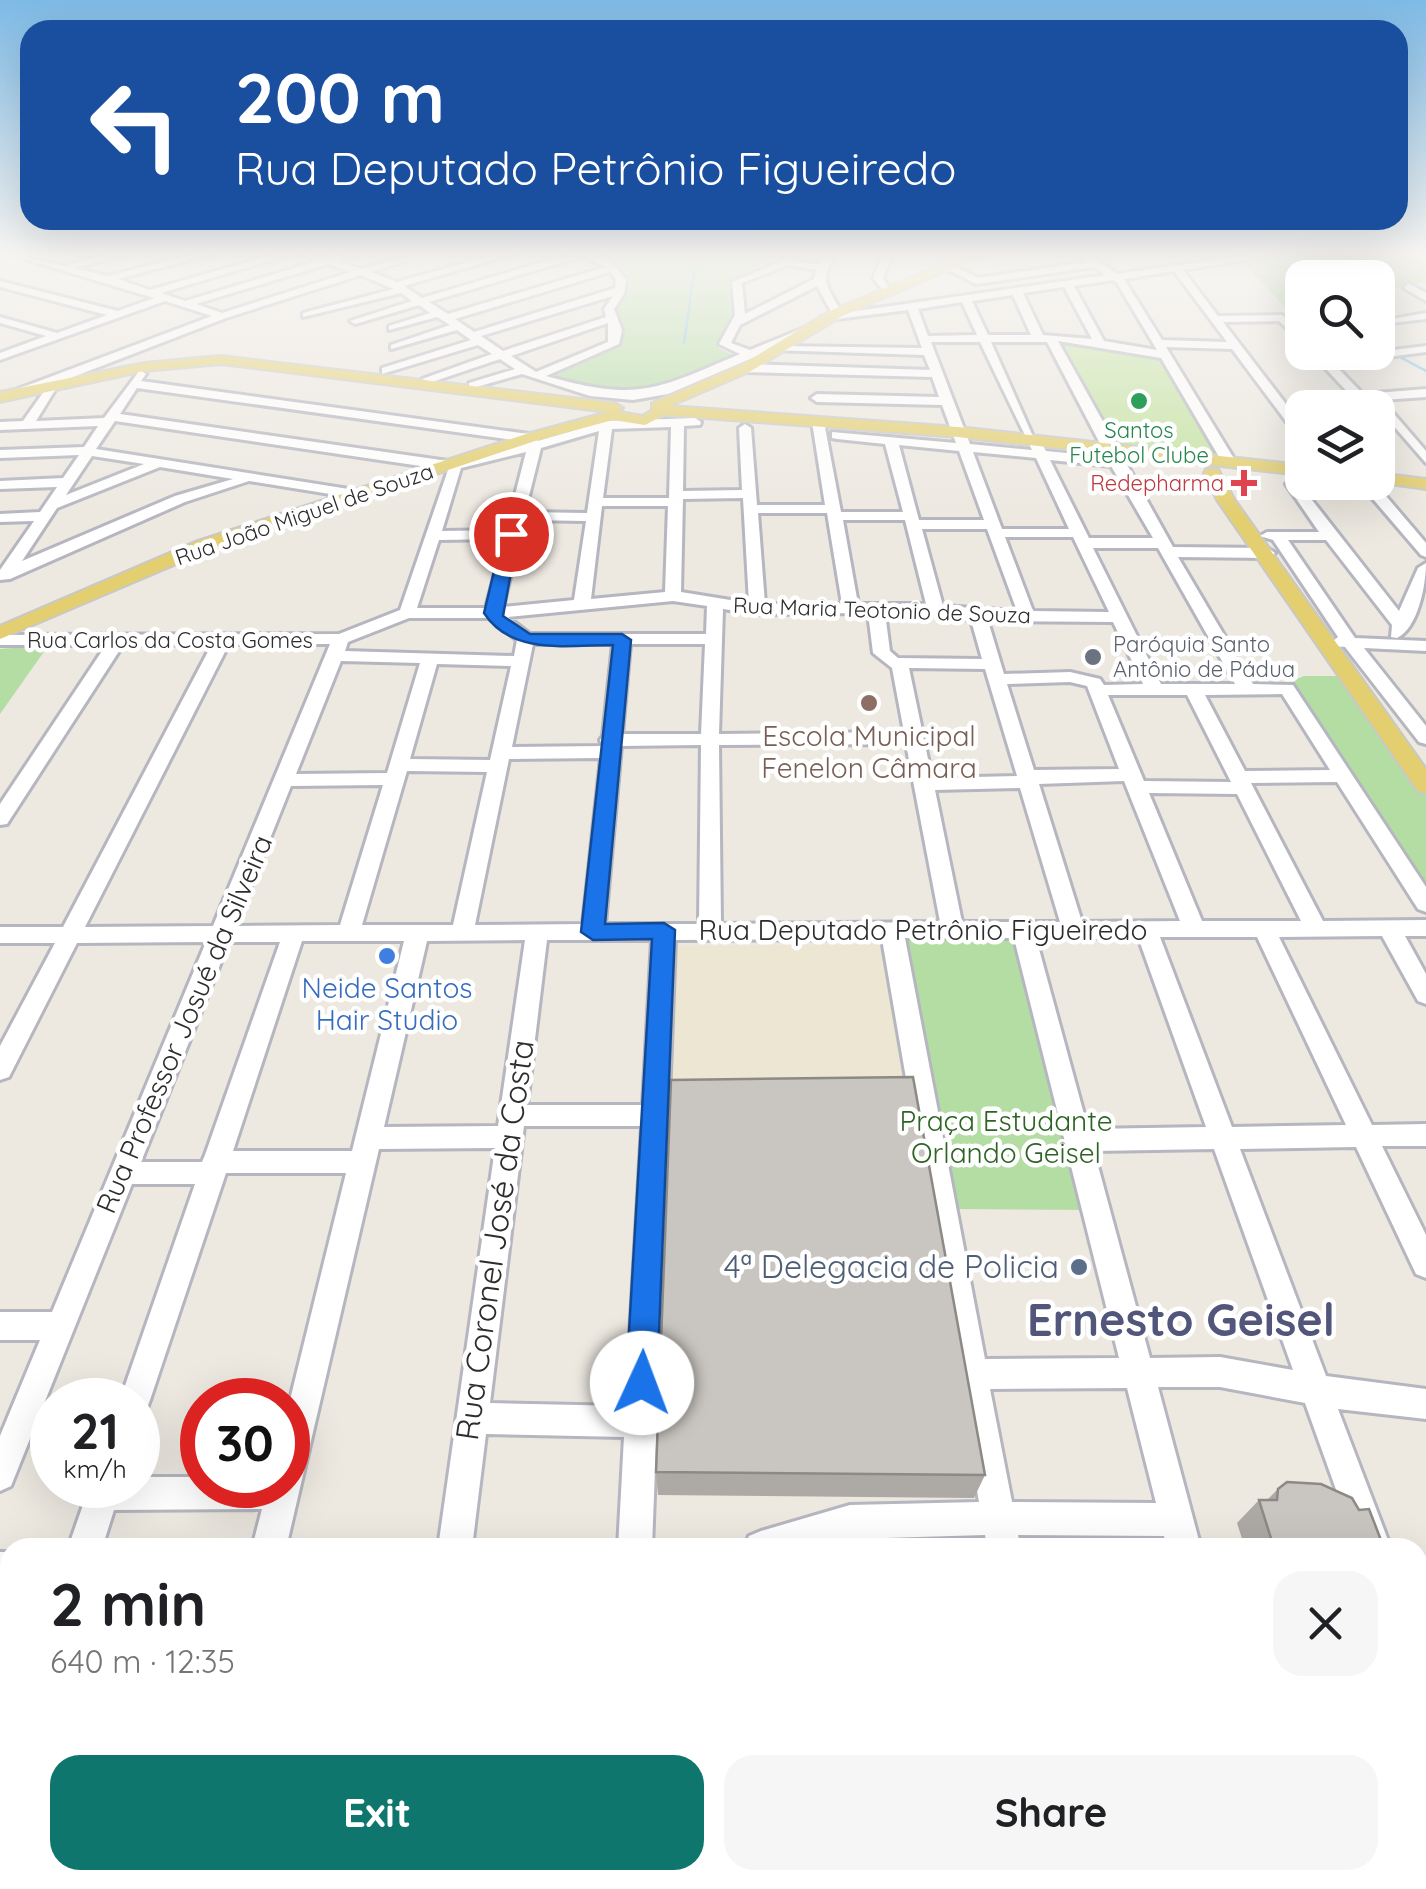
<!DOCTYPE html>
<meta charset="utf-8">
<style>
body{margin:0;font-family:Quicksand,sans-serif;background:#f6f6f6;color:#202124;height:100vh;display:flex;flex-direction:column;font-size:38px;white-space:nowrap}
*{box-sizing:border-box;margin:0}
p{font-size:32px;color:#757577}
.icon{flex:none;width:55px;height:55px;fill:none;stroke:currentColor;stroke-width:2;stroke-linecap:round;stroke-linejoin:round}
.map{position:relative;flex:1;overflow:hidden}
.drawer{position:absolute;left:0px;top:1538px;width:1428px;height:352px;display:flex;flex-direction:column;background:#fff;border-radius:30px 30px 0 0;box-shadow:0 10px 40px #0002}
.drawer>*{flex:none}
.guide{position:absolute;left:20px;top:20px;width:1388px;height:210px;border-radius:30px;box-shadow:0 10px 40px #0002;background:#1a4fa0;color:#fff;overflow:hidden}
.controls{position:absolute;left:1285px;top:260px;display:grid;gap:20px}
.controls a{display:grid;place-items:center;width:110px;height:110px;border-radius:20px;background:#fff;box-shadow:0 10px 40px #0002;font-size:50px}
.speed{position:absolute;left:30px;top:1378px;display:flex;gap:20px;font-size:50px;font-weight:700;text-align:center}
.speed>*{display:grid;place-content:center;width:130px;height:130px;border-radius:50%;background:#fff;box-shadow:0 10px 40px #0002;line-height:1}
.speed small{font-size:25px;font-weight:400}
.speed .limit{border:15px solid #d22;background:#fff;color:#111}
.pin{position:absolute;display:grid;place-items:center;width:85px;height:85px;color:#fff;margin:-42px;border:5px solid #fff;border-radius:50%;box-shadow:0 2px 10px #0007}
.me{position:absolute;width:110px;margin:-55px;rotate:2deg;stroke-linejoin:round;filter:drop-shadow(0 0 8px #0008)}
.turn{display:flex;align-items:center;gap:35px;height:210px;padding:0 50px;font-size:45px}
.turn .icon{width:130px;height:130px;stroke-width:2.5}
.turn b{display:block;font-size:70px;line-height:85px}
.round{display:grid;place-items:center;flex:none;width:105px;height:105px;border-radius:30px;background:#f6f6f6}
.head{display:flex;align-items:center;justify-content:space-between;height:170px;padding:0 50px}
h1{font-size:60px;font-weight:700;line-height:75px}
.action{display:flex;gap:20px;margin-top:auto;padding:20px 50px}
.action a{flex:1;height:115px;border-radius:30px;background:#0f766e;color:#fff;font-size:40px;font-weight:700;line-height:115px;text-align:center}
.action a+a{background:#f6f6f6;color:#202124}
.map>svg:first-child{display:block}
.education{fill:#ece6d3}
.green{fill:#b4dda4}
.pitch{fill:#c3e3a1}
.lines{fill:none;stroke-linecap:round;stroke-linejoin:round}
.stream{stroke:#80c3e3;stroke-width:2.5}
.minor-casing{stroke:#b5b6bf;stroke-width:6}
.major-casing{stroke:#c8c8c8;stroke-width:4}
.minor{fill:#fff;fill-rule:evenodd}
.major{fill:#e3cf70;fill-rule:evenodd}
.wall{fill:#ada9a5}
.building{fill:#c9c5c0;stroke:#8d8a86;stroke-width:2.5}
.route{fill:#1a73e8;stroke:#114b97;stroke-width:2.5}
.leisure-dot{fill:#2e9e5b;stroke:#fff;stroke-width:4}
.health-dot{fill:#e0444e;stroke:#fff;stroke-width:4}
.worship-dot{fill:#6b7280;stroke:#fff;stroke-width:4}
.education-dot{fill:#8d6e63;stroke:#fff;stroke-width:4}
.shop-dot{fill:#3f7fe0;stroke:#fff;stroke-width:4}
.service-dot{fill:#5c6f8a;stroke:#fff;stroke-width:4}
.labels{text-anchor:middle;stroke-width:9;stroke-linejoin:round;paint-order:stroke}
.far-leisure-label{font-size:22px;fill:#27864d;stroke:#fff}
.far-health-label{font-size:22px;fill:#be3a42;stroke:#fff;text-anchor:end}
.far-street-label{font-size:22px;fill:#2d2d2d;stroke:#fff}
.far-worship-label{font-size:22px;fill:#5b616d;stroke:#fff;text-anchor:start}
.education-label{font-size:28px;fill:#785e54;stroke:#fff}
.street-label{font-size:28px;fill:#2d2d2d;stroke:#fff}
.shop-label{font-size:28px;fill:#366cbe;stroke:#fff}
.park-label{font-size:28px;fill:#2d6423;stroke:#fff}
.near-street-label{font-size:32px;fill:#2d2d2d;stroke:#fff}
.near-service-label{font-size:32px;fill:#4e5e75;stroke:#fff;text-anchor:end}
.near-district-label{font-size:45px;font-weight:bold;fill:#52567a;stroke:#fff}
</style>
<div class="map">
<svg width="1426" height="1889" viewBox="0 0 1426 1889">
<rect width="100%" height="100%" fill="#ede9e1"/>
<path class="education" d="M882,944L908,1098L672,1101L673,946Z"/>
<path class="green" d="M592,253H780L737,279L736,315L718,348L737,357L640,397L577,391L542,381L621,346L614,312L630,283L615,262Z
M1314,253H1426V282L1391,289L1393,301H1378V278H1302V314L1290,312L1242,262Z
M48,645V646L0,714V649Z
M1304,676H1345L1426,795V894L1292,687L1294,680Z
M1019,939L1090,1210L954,1209L907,941Z"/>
<path class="pitch" d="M1060,342L1159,358L1219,455L1115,444Z"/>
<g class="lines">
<path class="stream" d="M1331,278L1336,270L1386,253
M684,343L694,272L719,253
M1378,343L1390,351
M1398,356L1426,371"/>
<defs>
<path id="minor" d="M5,253L65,266L112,253H130L75,268L107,276L199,253H216L118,279L150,290L279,253H295L161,293L185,301L318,261L298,253L328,258L360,253L338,261L361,269L406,257V261L371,272L397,282L500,253H516L404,286L422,298L573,253C605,253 609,257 626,280L624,294L614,309L622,330L619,344L546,376C639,402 655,390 740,354L719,344L735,315L732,282L787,259L818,265L827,253H837C817,281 828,287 842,313L1106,275L1094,267L976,284L945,268L948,263L978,278L1087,262L1074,253H1086L1117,274L1260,253H1286L1183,270L1218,316L1282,315L1302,333V342L1279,321L1223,322L1302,425V437L1297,436L1232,349L1166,347L1236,462L1234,465L1222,462L1161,358L1058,341L1173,547L1267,548L1275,553L1267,558L1178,557L1253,684L1293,685L1426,887V912L1418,909L1337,782L1251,783L1323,921L1426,920V936H1405L1426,974V1004L1418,1001L1382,936L1279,937L1372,1125L1426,1124V1146H1382L1426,1235V1278L1416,1274L1356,1147L1240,1149L1326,1376L1426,1389V1419L1338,1409L1391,1548H1357L1305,1403L1220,1387H1158L1201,1548H1167L1164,1536L1018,1535L1021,1548H987L985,1535L851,1539L843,1548H744L749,1536L761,1531L850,1505L979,1502L882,939L675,940L652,1548H618L624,1437L486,1434L472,1548H438L495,1148L379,1149L286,1548H252L262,1509L114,1510L102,1548H68L90,1485H138V1477H202V1485H288V1408L346,1173H226L150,1400L146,1411L138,1414V1400H120L195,1184H132L11,1486L0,1491V1436L40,1340H0V1312H52L206,942L77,943L9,1077L0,1080V1046L55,943H0V927H63L212,644L123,645L7,824L0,825V804L106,645H0V635L339,634L400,610L448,470L115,421L96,449L355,490L362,494L355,498L249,481L185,502L10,579L0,580V570L34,521L0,522V514L40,512L57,487L0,489V481L63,478L79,455L0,458V450L84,447L98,426L0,430V422L23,421L47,387L22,396L16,392L18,389L212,316L165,301L0,360V353L46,336L0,323V317L57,333L107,315L0,287V281L118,311L154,298ZM584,256L606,267L448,314L429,302ZM328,264L351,272L222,313L196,304ZM788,265L816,270L814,279L745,314L742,283ZM1174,271L1227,342L1162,340L1124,279ZM610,272L616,280L615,288L474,332L455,319ZM361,275L394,289L303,313V317L401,293L412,301L350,321L355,324L419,305L430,313L389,326V330L437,317L450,325L391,345V349L457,330L471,340L382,368V374L478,345L492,354L422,379L432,382L500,359L515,369L469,383V389L522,374L590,396L633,400L668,394L771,350L924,355L930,370L746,364L740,368L746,372L932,377L939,397L817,394L811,398L817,402L942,405L956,443L832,432V438L837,439L885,444L903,512H841L824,422L818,418L812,422L825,505H757L751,428L745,424L739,428L742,490L683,491L684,426L700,425L701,422L695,418L606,421L538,441L529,434L141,381L146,374L140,370L104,418L36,421L60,382L226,318ZM1113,280L1117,283L1157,350L1104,341L1074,286ZM817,286L833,315L821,317V321L908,310L922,348L780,346L813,331L809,326L750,350L731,343L740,325ZM1064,287L1092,339L1043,335L1023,293ZM1013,295L1031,335H988L972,301ZM613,296L604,309L606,317L503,351L481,336ZM962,302L977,335L928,336L918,309ZM608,323V342L536,372L511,356ZM931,342H980L1032,450L970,444ZM991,342H1047L1107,457L1046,451L1041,442L1035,441ZM137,388L529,442H530L481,457L448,461L120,414ZM671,427L669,498H603L612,429ZM599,431L587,513L525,512L541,448ZM899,445L959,451L984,520H919ZM526,452L506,530L442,531L461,468ZM973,452L1036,458L1069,529H1002ZM92,456L144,464L66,495ZM1050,460L1111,466L1153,538H1089ZM160,467L233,479L175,496L22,561L57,508ZM743,498L749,603L681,592L683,499ZM602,506H668L665,592L591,599ZM758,513H827L842,604H765ZM523,520L586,521L574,600L503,607ZM843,520H905L926,604H858ZM922,529H987L1017,611L943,606ZM1005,537H1073L1109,612L1033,611ZM504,539L486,608H417L439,540ZM1093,548H1158L1235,684H1161ZM673,601L707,606L706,634H530L508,617ZM723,609L757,614L868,613L873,653L892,668L904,732L719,734ZM885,613H922L971,620L982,659L898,658L890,651ZM409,618H489L517,640L514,656L345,651L348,642ZM988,621L1113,622L1143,684L1104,685L1100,679L1070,672L1004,674ZM229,644H330L213,926L85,927ZM533,644H613L603,736L600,740L602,746L512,747ZM630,644H705L701,734H622ZM341,661L420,663L387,773L296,774ZM437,664L511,666L490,760L410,759ZM909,668L985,669L1017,776L932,778ZM1070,682L1087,686L1119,769L1034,770L1007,684ZM1282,694L1330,770L1245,771L1205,695ZM1108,695H1187L1231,782L1144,781ZM906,744L940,922L721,924L719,745ZM701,745L699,924H605L621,746ZM601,758L583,924L475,925L509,759ZM407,771L487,772L453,925H362ZM1124,781L1180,921L1082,922L1039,784ZM383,785L340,925L235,926L291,786ZM1020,788L1060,922H962L935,790ZM1149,793L1237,794L1301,921H1202ZM1138,937L1206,1127L1088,1129L1036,938ZM1160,937H1257L1346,1125L1232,1127ZM905,938H1014L1119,1358L985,1359ZM525,940L498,1126L384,1127L427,941ZM547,940H652L643,1105H527ZM302,941H404L352,1151H233ZM229,942H280L205,1155L202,1162H141ZM524,1126H642L626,1406L490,1403ZM1214,1149L1293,1370L1220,1357L1150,1358L1094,1151ZM1127,1388L1156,1503L1012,1502L990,1389Z
M883,253H893L883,278L891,291L886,294L873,278Z
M1408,283L1426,293V301L1404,288Z
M1426,313V319L1391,323L1386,320Z
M1426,346V352L1334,364L1363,394L1426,389V397L1382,400L1426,451V463L1378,408L1369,401H1356L1310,352H1322L1327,358Z
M1302,478V482H1374L1426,543V557L1421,555L1367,492L1301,486L1399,611L1418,568L1426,563C1426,585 1418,628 1397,638L1391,637L1392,625L1326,540H1288L1355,638L1426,641V651L1364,648L1426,726V744L1419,742L1345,647L1334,646L1332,642L1338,637L1273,540L1260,536L1267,532H1319L1286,484Z
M0,1552H10V1586H0Z
M1418,1648L1426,1651V1726H1418Z
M10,1744V1807L0,1811V1748Z
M169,1880H209L206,1889H166Z
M388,1880H428L427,1889H387Z
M602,1880H642V1889H602Z
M821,1880H861V1889H821Z
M1040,1880H1080L1081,1889H1041Z
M1254,1880H1294L1296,1889H1256Z"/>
<path id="major" d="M971,253H988L842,316L751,371L670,406L958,427L1302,465V475L958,437L664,415L645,425L613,420L535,441L209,550L0,639V626L195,542L523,435L608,412L221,364L144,371L0,402V392L144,363L221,356L615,403L623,408L619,412L643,416L652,410V403L741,365L832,310Z
M1206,469H1218L1234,499L1426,769V793L1418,791L1217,500L1204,473Z
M1378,473L1426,479V489L1376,482Z"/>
</defs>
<use href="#minor" class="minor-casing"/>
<use href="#major" class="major-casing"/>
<use href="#minor" class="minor"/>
<use href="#major" class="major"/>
</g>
<path class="wall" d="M656,1472L985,1475L974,1498L658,1495Z
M1278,1489L1384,1548H1245L1237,1523L1259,1500H1267Z"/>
<path class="building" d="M913,1077L985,1475L656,1472L671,1080Z
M1287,1482L1321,1484L1352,1498L1359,1510L1369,1509L1384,1548H1274L1259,1500H1277L1278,1489Z"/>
<linearGradient id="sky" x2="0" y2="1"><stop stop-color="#7ebae6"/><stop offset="0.49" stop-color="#f7f5f2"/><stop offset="1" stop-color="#f7f5f2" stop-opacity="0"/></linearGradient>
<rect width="1426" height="518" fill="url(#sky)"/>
<path class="route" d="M511,529L518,534L503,616L530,634H622L631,640L605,924L664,923L675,930L657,1383L652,1394L642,1398L631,1394L626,1383L652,939L593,940L581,932L613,645C569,645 512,656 484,613L503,534Z"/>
<circle class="leisure-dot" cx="1139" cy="401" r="10"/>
<path class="health-dot" d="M1239 468h10v10h10v10h-10v10h-10v-10h-10v-10h10z"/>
<circle class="worship-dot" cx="1093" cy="657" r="10"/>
<circle class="education-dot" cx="869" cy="703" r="10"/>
<circle class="shop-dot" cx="387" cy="956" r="10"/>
<circle class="service-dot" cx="1079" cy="1267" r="10"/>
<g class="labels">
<g class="far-leisure-label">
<text x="1139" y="438">Santos<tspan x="1139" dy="25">Futebol Clube</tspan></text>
</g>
<g class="far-health-label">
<text x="1224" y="491">Redepharma</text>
</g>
<g class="far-street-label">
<text transform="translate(304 514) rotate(-19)" y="8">Rua João Miguel de Souza</text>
<text transform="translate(882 610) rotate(2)" y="8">Rua Maria Teotonio de Souza</text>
<text x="170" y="648">Rua Carlos da Costa Gomes</text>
</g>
<g class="far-worship-label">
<text x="1113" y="652">Paróquia Santo<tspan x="1113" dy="25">Antônio de Pádua</tspan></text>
</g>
<g class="education-label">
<text x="869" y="746">Escola Municipal<tspan x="869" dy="32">Fenelon Câmara</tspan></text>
</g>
<g class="street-label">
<text x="923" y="940">Rua Deputado Petrônio Figueiredo</text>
<text transform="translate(184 1024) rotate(-67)" y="10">Rua Professor Josué da Silveira</text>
</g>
<g class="shop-label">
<text x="387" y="998">Neide Santos<tspan x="387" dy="32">Hair Studio</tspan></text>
</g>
<g class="park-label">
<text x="1006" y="1131">Praça Estudante<tspan x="1006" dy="32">Orlando Geisel</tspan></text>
</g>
<g class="near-street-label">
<text transform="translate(495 1240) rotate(-82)" y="11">Rua Coronel José da Costa</text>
</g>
<g class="near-service-label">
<text x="1059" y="1278">4ª Delegacia de Policia</text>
</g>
<g class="near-district-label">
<text x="1181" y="1336">Ernesto Geisel</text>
</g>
</g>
</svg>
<div class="controls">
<a><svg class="icon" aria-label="search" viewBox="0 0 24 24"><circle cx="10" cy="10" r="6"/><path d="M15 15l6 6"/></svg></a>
<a><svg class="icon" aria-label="layers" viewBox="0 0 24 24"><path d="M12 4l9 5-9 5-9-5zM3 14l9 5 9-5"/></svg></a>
</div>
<div class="speed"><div>21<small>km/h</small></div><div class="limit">30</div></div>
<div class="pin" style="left:511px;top:534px;background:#d93025"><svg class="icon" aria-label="arrive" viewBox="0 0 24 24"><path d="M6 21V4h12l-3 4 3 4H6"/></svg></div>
<svg class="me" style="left:642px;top:1383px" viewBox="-20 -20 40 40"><circle r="19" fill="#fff"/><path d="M0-13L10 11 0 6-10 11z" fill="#1a73e8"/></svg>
<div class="guide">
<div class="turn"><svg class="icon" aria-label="left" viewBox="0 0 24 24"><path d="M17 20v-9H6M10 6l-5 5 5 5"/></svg><div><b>200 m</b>Rua Deputado Petrônio Figueiredo</div></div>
</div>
<section class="drawer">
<div class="head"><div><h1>2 min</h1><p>640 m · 12:35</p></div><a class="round"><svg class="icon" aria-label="close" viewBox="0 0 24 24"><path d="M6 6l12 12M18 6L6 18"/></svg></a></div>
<div class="action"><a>Exit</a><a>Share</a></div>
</section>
</div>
